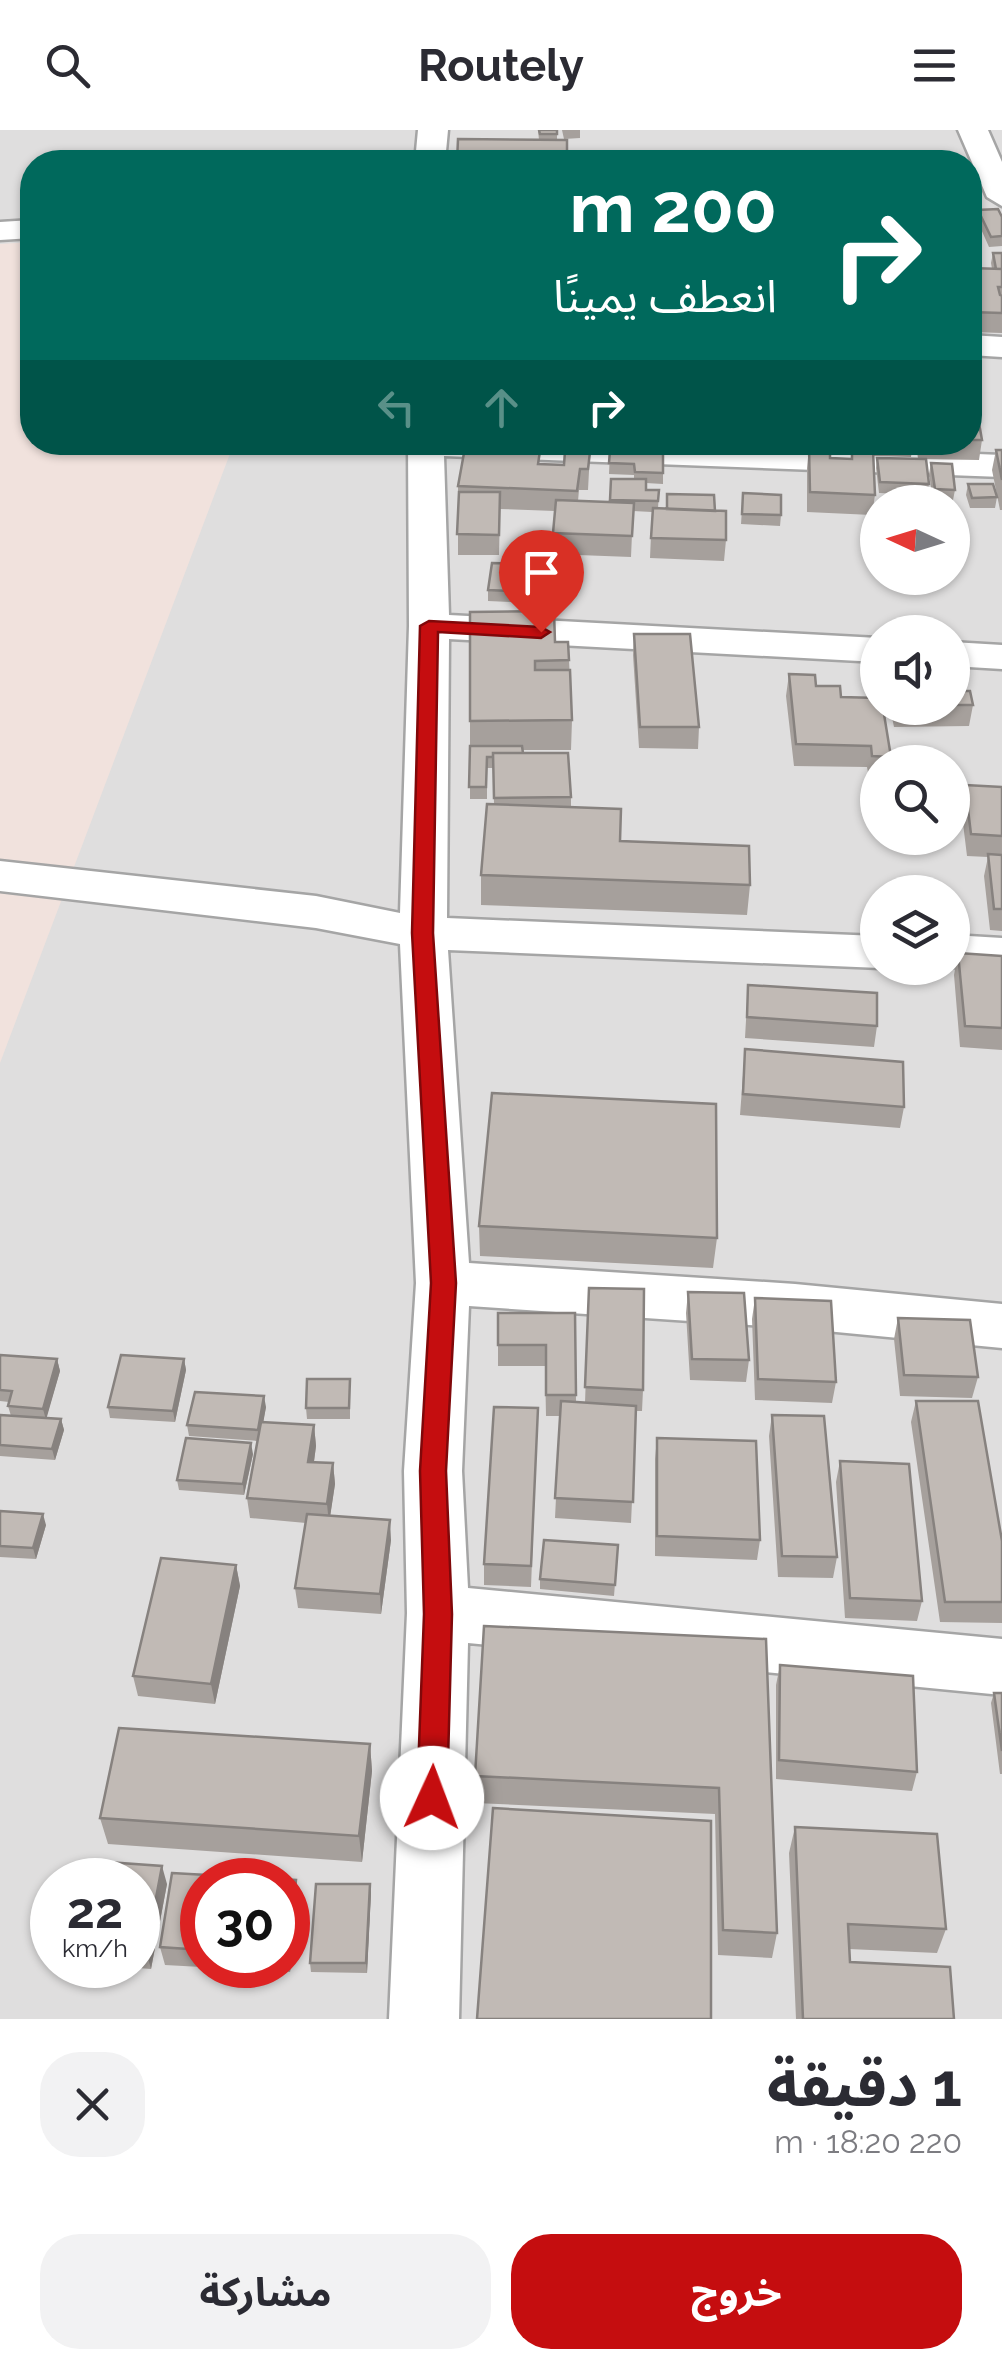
<!DOCTYPE html>
<html lang="ar">
<meta charset="utf-8">
<style>
body{margin:0;font-family:Raleway,"Noto Sans Arabic",sans-serif;background:#f2f2f3;color:#2b2b33;direction:rtl;height:100vh;display:flex;flex-direction:column;font-size:38px;white-space:nowrap}
*{box-sizing:border-box;margin:0}
p{font-size:32px;color:#7c7c81}
.icon{flex:none;width:55px;height:55px;fill:none;stroke:currentColor;stroke-width:2;stroke-linecap:round;stroke-linejoin:round}
.map{position:relative;height:1889px;overflow:hidden;direction:ltr}
.side{display:flex;flex-direction:column;background:#fff;flex:1}
.side>*{flex:none}
.guide{position:absolute;left:20px;top:20px;width:962px;height:305px;border-radius:40px;box-shadow:0 2px 8px #0004;direction:rtl;background:#00695c;color:#fff;overflow:hidden}
.needle{width:65px;rotate:274deg}
.fabs{position:absolute;left:860px;top:355px;display:grid;gap:20px}
.fabs a{display:grid;place-items:center;width:110px;height:110px;border-radius:50%;background:#fff;box-shadow:0 2px 8px #0004;font-size:50px}
.speed{position:absolute;left:30px;top:1728px;display:flex;gap:20px;font-size:50px;font-weight:700;text-align:center}
.speed>*{display:grid;place-content:center;width:130px;height:130px;border-radius:50%;background:#fff;box-shadow:0 2px 8px #0004;line-height:1}
.speed small{font-size:25px;font-weight:400}
.speed .limit{border:15px solid #d22;background:#fff;color:#111}
.pin{position:absolute;display:grid;place-items:center;width:85px;height:85px;color:#fff;margin:-102px -42px;border-radius:50% 50% 50% 0;rotate:-45deg;box-shadow:0 0 10px #0007}
.pin .icon{rotate:45deg}
.me{position:absolute;width:110px;margin:-55px;rotate:2deg;stroke-linejoin:round;filter:drop-shadow(0 0 8px #0008)}
.turn{display:flex;align-items:center;gap:35px;height:210px;padding:0 40px;font-size:45px}
.turn .icon{width:130px;height:130px;stroke-width:2.5}
.turn b{display:block;font-size:70px;line-height:85px}
.lanes{display:flex;align-items:center;height:95px;padding:0 40px;background:#0003;justify-content:center;gap:50px;direction:ltr}
.lanes .off{opacity:.35}
.round{display:grid;place-items:center;flex:none;width:105px;height:105px;border-radius:40px;background:#f2f2f3}
.overview{display:flex;align-items:center;justify-content:space-between;height:170px;padding:0 40px}
h1{font-size:60px;font-weight:700;line-height:75px}
.action{display:flex;gap:20px;margin-top:auto;padding:20px 40px}
.action a{flex:1;height:115px;border-radius:40px;background:#c50d0f;color:#fff;font-size:40px;font-weight:700;line-height:115px;text-align:center}
.action a+a{background:#f2f2f3;color:#2b2b33}
header{display:flex;justify-content:space-between;align-items:center;height:130px;padding:0 40px;background:#fff;font-size:45px;font-weight:700}
.map>svg:first-child{display:block}
.residential{fill:#dfdede;fill-rule:evenodd}
.military{fill:#f1e2dd}
.lines{fill:none;stroke-linecap:round;stroke-linejoin:round}
.minor-casing{stroke:#a5a5a5;stroke-width:5}
.minor{fill:#fff;fill-rule:evenodd}
.wall{fill:#a6a09c;fill-rule:evenodd}
.shaded-wall{fill:#87827f}
.building{fill:#c1bab5;stroke:#87827f;stroke-width:2.5}
.route{fill:#c50d0f;stroke:#80080a;stroke-width:2.5}
</style>
<header><svg class="icon" aria-label="menu" viewBox="0 0 24 24"><path d="M4 6h16M4 12h16M4 18h16"/></svg>Routely<svg class="icon" aria-label="search" viewBox="0 0 24 24"><circle cx="10" cy="10" r="6"/><path d="M15 15l6 6"/></svg></header>
<div class="map">
<svg width="1002" height="1889" viewBox="0 0 1002 1889">
<rect width="100%" height="100%" fill="#f1eee8"/>
<path class="residential" d="M0,0H1002V1889H0ZM32,32H970V312H32ZM878,372H952V448H878ZM878,502H952V578H878ZM878,632H952V708H878ZM878,762H952V838H878ZM52,1750H138V1835H52ZM202,1750H288V1835H202Z"/>
<path class="military" d="M32,112V312L234,313L0,933V114Z"/>
<g class="lines">
<defs>
<path id="minor" d="M418,0H448L445,32H415Z
M958,0H988L1002,32V76L987,67Z
M32,90V108L0,110V92Z
M970,205L1002,207V227L970,225Z
M408,312H673L1002,325V347L444,326L449,485L878,508V532L449,509L447,788L878,806L880,838L448,820L469,1133L795,1154L1002,1174V1218L795,1198L469,1176L462,1341L468,1458L1002,1509V1565L468,1513L459,1889H389L407,1483L404,1341L416,1153L400,814L316,798L0,761V731L316,766L400,783L409,496Z
M952,512L1002,515V539L952,536Z
M952,805L1002,808V840L952,837Z"/>
</defs>
<use href="#minor" class="minor-casing"/>
<use href="#minor" class="minor"/>
</g>
<path class="wall" d="M538,0H557V10H539Z
M562,0H580V8L564,9Z
M978,80L1002,87V116L989,117L977,90Z
M970,95L975,106L973,116L970,117Z
M970,118L980,132L979,138L992,139L991,133L993,123H1002V203L970,202Z
M970,276L982,310L979,330L918,329L916,312H970Z
M836,312H913L911,327L873,326L875,365L872,385L807,382V338L809,317L830,328L851,329V325H837Z
M610,320L663,322V354L646,353V360H659L658,379H666L667,364L715,381L726,410L724,431L650,428L652,382L633,381L631,427L552,424L555,381L500,379L499,425H458V356L540,334L564,335L590,322L588,360H579L578,371L610,372L611,349H634V345L609,344Z
M996,320H1002V380H1000L992,340Z
M877,328L929,354L927,365L879,363L876,338Z
M931,333L955,360L953,370H933L929,344Z
M968,354L997,367L995,378H970L966,365Z
M743,363L781,385L780,396L741,394Z
M553,435L549,474L488,471V460Z
M634,504L699,597L698,619L639,618L633,525Z
M555,512L569,530L572,590L571,620H523V623L571,667V677L620,711L750,755L747,785L481,775V745L494,674L493,638H487V669H470V591Z
M952,525L966,548L964,561L973,575L969,596L894,597L890,578H952Z
M789,544L841,567L891,627L890,632H878V648H869L867,637L794,636L786,566Z
M965,655L1002,657V801L990,800L984,746L988,727L967,726L961,677Z
M958,823L1002,826V920L960,917L954,845Z
M748,855L877,896L874,917L745,908Z
M745,919L904,977L900,998L740,985Z
M479,1096L717,1108L713,1138L480,1126Z
M589,1158L643,1260L642,1281H636L631,1393L555,1388L560,1286H546L545,1236H498V1183H575L576,1272L585,1273Z
M688,1162L749,1230L746,1252L690,1250L686,1183Z
M755,1168L836,1252L832,1273L755,1270L752,1189Z
M898,1188L978,1247L972,1268L900,1266L894,1209Z
M0,1225L57,1229L60,1241L46,1288L61,1289L64,1300L55,1330L0,1326V1285L11,1286L8,1276L9,1272L0,1271Z
M184,1229L186,1240L175,1292L110,1288L108,1277Z
M350,1249V1289H307L306,1278Z
M916,1271L1002,1411V1493L940,1492L911,1292Z
M266,1277L263,1292L314,1295L316,1316L314,1332L333,1333L335,1354L330,1386L391,1410L381,1484L298,1478L295,1458L306,1393L250,1388L247,1368L258,1311L189,1306L187,1295Z
M538,1278L531,1457L484,1455V1434Z
M772,1285L837,1427L833,1448L778,1447L769,1306Z
M657,1308L760,1410L757,1430L655,1426V1329Z
M253,1324L244,1365L179,1360L177,1350Z
M840,1331L922,1471L917,1491L845,1488L836,1352Z
M0,1381L46,1395L36,1429L0,1427Z
M618,1415L614,1466L540,1459V1449Z
M236,1435L240,1456L215,1574L138,1566L133,1546Z
M766,1509L777,1803L772,1828L718,1825L715,1684L475,1673V1646Z
M780,1535L917,1642L912,1661L776,1649V1555Z
M994,1563H1002V1644H1000L991,1573Z
M370,1614L372,1641L362,1732L108,1714L100,1688Z
M795,1697L946,1799L937,1823L849,1819L850,1832L954,1889H796L789,1723Z
M172,1743L296,1750L299,1768L290,1842L165,1835L160,1817ZM202,1750H288V1835H202Z
M138,1750L167,1754L151,1839L98,1835H138Z
M370,1754L371,1763L367,1843L311,1842L310,1833Z"/>
<path class="shaded-wall" d="M57,1229L60,1241L46,1290L43,1279Z
M184,1229L186,1240L175,1292L173,1281Z
M264,1266L266,1277L260,1311L258,1300Z
M61,1289L64,1300L55,1330L52,1319Z
M314,1295L316,1316L311,1353L308,1332Z
M251,1313L253,1324L244,1365L243,1354Z
M333,1333L335,1354L329,1394L327,1374Z
M43,1384L46,1395L36,1429L33,1418Z
M390,1390L391,1410L381,1484L380,1464Z
M236,1435L240,1456L215,1574L211,1554Z
M370,1614L372,1641L362,1732L359,1706Z
M162,1736L167,1754L151,1839L146,1821Z
M296,1750L299,1768L290,1842L288,1823Z
M370,1754L371,1763L367,1843L366,1833Z"/>
<path class="building" d="M539,0H557V4H540Z
M458,9L567,10V32H457Z
M581,25L639,26L640,32H581Z
M998,79L1002,87V106L991,107L978,80Z
M970,118H978L980,132H970Z
M993,123H1002V139H996Z
M970,138L1002,139V157H998L1000,165L1002,166V183L970,182Z
M970,276H976L982,310H970Z
M809,317L830,318V328L852,329V319L873,320L875,365L810,362Z
M610,320L663,322V343L635,342L634,334L609,333Z
M996,320H1002V350Z
M540,321L538,334L564,335L565,321L590,322L588,339H580L577,361L458,356L464,323Z
M877,328L926,329L929,354L880,352Z
M931,333L952,334L955,360L935,359Z
M611,349H646V360H659L658,371L610,370Z
M968,354H993L997,367L972,368Z
M459,362H500L499,405L457,404Z
M743,363L781,365V385L742,384Z
M667,364L714,365L715,381L667,379Z
M556,370L634,373L632,406L553,403Z
M952,373H953L956,393H952Z
M653,378L726,381V410L651,408Z
M492,433L553,435L550,463L488,460Z
M554,481L555,512H568L569,530L535,531V540H570L572,590L470,591V482Z
M634,504H690L699,597H640Z
M952,525H961L966,548H952Z
M789,544L815,545L816,556H840L841,567L878,568V578H883L891,627L872,626L871,616L796,614Z
M952,561H970L973,575H952Z
M470,616H522L523,623H493V627H487L486,657H469Z
M493,623H568L571,667L494,668Z
M965,655L1002,657V706L971,704Z
M487,674L621,679L620,711L749,716L750,755L481,745Z
M988,724L1002,725V779H994Z
M958,823L1002,826V898L965,896Z
M748,855L877,863V896L747,887Z
M745,919L903,932L904,977L743,964Z
M492,963L716,974L717,1108L479,1096Z
M589,1158L644,1159L643,1260L585,1257Z
M688,1162L744,1163L749,1230L692,1229Z
M755,1168L831,1171L836,1252L758,1249Z
M498,1183H575L576,1265H546V1215H498Z
M898,1188L970,1190L978,1247L904,1245Z
M0,1225L57,1229L43,1279L8,1276L12,1261L0,1260Z
M121,1225L184,1229L173,1281L108,1277Z
M307,1249H350L349,1278H306Z
M195,1262L264,1266L258,1300L187,1295Z
M561,1271L636,1276L633,1372L555,1368Z
M916,1271H978L1002,1411V1472H945Z
M494,1277L538,1278L531,1436L484,1434Z
M0,1285L61,1289L52,1319L0,1315Z
M772,1285L824,1286L837,1427L782,1426Z
M261,1292L314,1295L308,1332L333,1333L327,1374L247,1368Z
M186,1308L251,1313L243,1354L177,1350Z
M657,1308L756,1311L760,1410L657,1406Z
M840,1331L909,1334L922,1471L850,1468Z
M0,1381L43,1384L33,1418L0,1416Z
M307,1384L390,1390L380,1464L295,1458Z
M544,1410L618,1415L615,1455L540,1449Z
M161,1428L236,1435L211,1554L133,1546Z
M484,1496L766,1509L777,1803L723,1800L719,1658L475,1646Z
M780,1535L913,1546L917,1642L779,1630Z
M994,1563H1002V1621Z
M119,1598L370,1614L359,1706L100,1688Z
M493,1678L711,1691V1889H477Z
M795,1697L937,1704L946,1799L848,1794L850,1832L950,1837L954,1889H803Z
M93,1731L162,1736L146,1821L138,1820V1750H89Z
M172,1743L296,1750L288,1823V1750H202V1820L160,1817Z
M316,1754H370L366,1833H310Z"/>
<path class="route" d="M429,491L541,497L550,502L541,508L438,502L433,803L456,1153L446,1341L452,1484L447,1668L443,1678L432,1682L421,1678L417,1668L424,1484L420,1341L431,1153L412,803L420,496Z"/>
</svg>
<div class="fabs">
<a><svg class="needle" viewBox="-14 -14 28 28"><path d="M0-13l5 13h-10z" fill="#e53935"/><path d="M0 13l5-13h-10z" fill="#7c7c81"/></svg></a>
<a><svg class="icon" aria-label="sound" viewBox="0 0 24 24"><path d="M4 9h4l5-4v14l-5-4H4zM17 9q2 3 0 6"/></svg></a>
<a><svg class="icon" aria-label="search" viewBox="0 0 24 24"><circle cx="10" cy="10" r="6"/><path d="M15 15l6 6"/></svg></a>
<a><svg class="icon" aria-label="layers" viewBox="0 0 24 24"><path d="M12 4l9 5-9 5-9-5zM3 14l9 5 9-5"/></svg></a>
</div>
<div class="speed"><div>22<small>km/h</small></div><div class="limit">30</div></div>
<div class="pin" style="left:541px;top:502px;background:#d93025"><svg class="icon" aria-label="arrive" viewBox="0 0 24 24"><path d="M6 21V4h12l-3 4 3 4H6"/></svg></div>
<svg class="me" style="left:432px;top:1668px" viewBox="-20 -20 40 40"><circle r="19" fill="#fff"/><path d="M0-13L10 11 0 6-10 11z" fill="#c50d0f"/></svg>
<div class="guide">
<div class="turn"><svg class="icon" aria-label="right" viewBox="0 0 24 24"><path d="M7 20v-9h11M14 6l5 5-5 5"/></svg><div><b>200 m</b>انعطف يمينًا</div></div>
<div class="lanes"><svg class="icon off" aria-label="left" viewBox="0 0 24 24"><path d="M17 20v-9H6M10 6l-5 5 5 5"/></svg><svg class="icon off" aria-label="ahead" viewBox="0 0 24 24"><path d="M12 20V5M6 11l6-6 6 6"/></svg><svg class="icon" aria-label="right" viewBox="0 0 24 24"><path d="M7 20v-9h11M14 6l5 5-5 5"/></svg></div>
</div>
</div>
<section class="side">
<div class="overview"><div><h1>1 دقيقة</h1><p>220 m · 18:20</p></div><a class="round"><svg class="icon" aria-label="close" viewBox="0 0 24 24"><path d="M6 6l12 12M18 6L6 18"/></svg></a></div>
<div class="action"><a>خروج</a><a>مشاركة</a></div>
</section>
